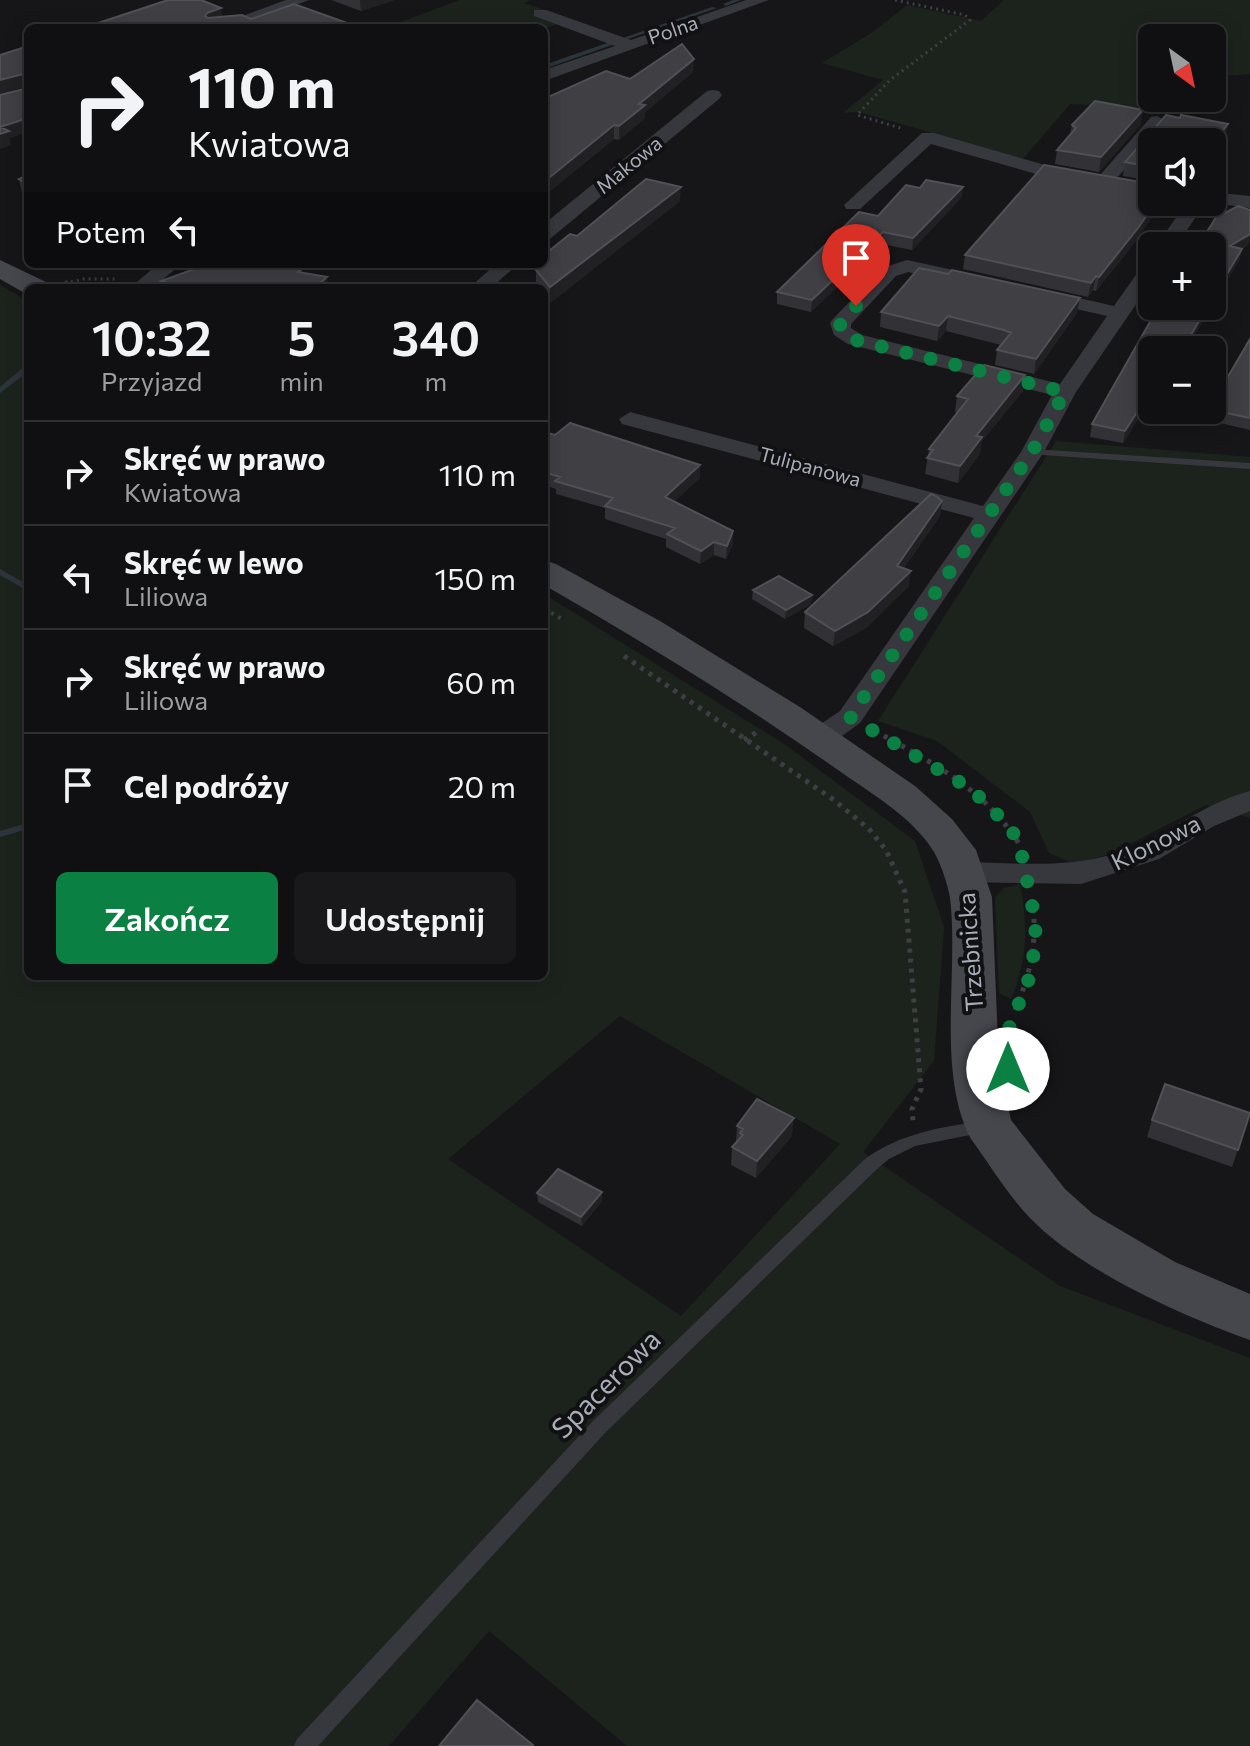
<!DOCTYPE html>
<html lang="pl">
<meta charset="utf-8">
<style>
body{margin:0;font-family:Commissioner,sans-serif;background:#19191b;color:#f1f3f6;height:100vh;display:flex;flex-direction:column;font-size:30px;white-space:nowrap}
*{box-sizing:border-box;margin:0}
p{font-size:26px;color:#9c9d9f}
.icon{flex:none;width:44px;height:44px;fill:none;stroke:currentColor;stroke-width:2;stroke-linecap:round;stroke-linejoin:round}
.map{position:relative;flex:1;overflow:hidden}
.sheet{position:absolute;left:24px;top:284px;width:524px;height:696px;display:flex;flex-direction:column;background:#101012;border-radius:12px;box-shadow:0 4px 20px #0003,0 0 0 2px #303032}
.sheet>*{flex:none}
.banner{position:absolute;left:24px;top:24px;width:524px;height:244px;border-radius:12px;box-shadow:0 4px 20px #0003,0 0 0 2px #303032;background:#101012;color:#f1f3f6;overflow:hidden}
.needle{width:52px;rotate:147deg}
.controls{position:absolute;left:1138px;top:24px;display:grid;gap:16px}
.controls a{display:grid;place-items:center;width:88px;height:88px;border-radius:12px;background:#101012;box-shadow:0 4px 20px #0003,0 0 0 2px #303032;font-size:40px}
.pin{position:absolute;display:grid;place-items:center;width:68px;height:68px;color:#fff;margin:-82px -34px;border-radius:50% 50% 50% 0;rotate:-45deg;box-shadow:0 0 8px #0007}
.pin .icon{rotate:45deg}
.me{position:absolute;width:88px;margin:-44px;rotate:0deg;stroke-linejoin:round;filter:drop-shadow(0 0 6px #0008)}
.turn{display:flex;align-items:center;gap:28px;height:168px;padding:0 32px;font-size:36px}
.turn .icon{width:104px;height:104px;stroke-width:2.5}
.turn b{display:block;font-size:56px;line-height:68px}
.then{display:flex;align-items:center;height:76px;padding:0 32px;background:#0003;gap:16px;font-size:30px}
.eta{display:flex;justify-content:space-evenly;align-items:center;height:136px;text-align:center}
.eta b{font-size:48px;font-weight:600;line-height:56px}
.action{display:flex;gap:16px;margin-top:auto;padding:16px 32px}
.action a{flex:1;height:92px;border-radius:12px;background:#0b8043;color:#fff;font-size:32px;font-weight:600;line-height:92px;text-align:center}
.action a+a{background:#19191b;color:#f1f3f6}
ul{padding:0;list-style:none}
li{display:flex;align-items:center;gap:24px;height:104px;padding:0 32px;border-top:2px solid #303032}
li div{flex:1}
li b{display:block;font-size:30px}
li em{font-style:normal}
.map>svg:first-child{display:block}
.green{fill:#1c231d;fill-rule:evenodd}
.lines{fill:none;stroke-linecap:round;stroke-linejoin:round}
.stream{fill:#2c353c;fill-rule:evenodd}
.path-far2{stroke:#3d3f44;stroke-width:3;stroke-dasharray:2 4;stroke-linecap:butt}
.path-far1{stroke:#3d3f44;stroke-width:4;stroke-dasharray:3 5;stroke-linecap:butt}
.path{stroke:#3d3f44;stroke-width:5;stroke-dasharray:4 6;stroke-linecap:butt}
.lane{fill:#37383d;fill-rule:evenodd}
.street{fill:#37383d;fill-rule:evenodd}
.secondary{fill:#45474d;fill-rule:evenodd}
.wall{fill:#323236}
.shaded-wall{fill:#212124}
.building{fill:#3f3f44;stroke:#4f5156;stroke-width:2}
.route{stroke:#0b8043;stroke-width:14;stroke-dasharray:0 25.2}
.labels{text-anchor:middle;stroke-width:8;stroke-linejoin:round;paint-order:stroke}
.far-street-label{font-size:20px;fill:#a8adb8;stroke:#111113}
.street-label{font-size:24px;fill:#a8adb8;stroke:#111113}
.near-street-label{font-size:28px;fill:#a8adb8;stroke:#111113}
</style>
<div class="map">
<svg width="1250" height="1746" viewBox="0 0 1250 1746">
<rect width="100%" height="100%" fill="#161618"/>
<path class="green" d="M460,0H531L524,3L572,19L544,29L384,28Z
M1004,0H1250V74L1212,77V38H1152V98H1163L1152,108L1070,104L1023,159L859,112L843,113L883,80L822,63L873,32L907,5L981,21Z
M0,285L28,301V976H544V594L787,746L915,841L944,927L934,1061L863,1152L1060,1286L1250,1358V1746H627L489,1631L389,1746H0ZM620,1016L840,1144L681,1316L448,1159Z
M1056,441L1250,457V818L1206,805L1114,852L1077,865L1049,853L1030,812L937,741L878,721Z
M1020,884C1028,926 1028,959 1011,999L999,993L995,897L1004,888Z"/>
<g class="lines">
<path class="stream" d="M733,0H741L726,6L723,4Z
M712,7L717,8L628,39L623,38Z
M610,42L612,43V45L544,69V65Z
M25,366H28V372L0,393V387Z
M0,569L28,585V591L0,575Z
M28,823V829L0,837V831Z"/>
<path class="path-far2" d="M895,0L965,15L970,20L890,80L857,115L904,129
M65,283L84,279H118"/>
<path class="path-far1" d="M65,283L73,281
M544,609L564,620"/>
<path class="path" d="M624,656L834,800L869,829L886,850L905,892L921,1089L912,1109L913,1121
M875,731C931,762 987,790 1021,847
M744,740L757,732
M1015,1010C1031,973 1038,940 1032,900"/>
<path class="lane" d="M1032,449L1250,463V469L1028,454L1027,452Z
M984,1121L990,1123L992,1127L990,1131L915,1146L889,1159L877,1169L605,1433L318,1746H294L297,1739L593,1421L865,1159C901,1133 941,1127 984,1121Z"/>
<path class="street" d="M286,0H309L234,28H210Z
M746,0H769L544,81V70L615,46L534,16V10H546L631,40Z
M713,90L719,91L722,95L719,99L551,238L544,240V224L707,91Z
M1157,116L1166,121L1117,178L1152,183V195L1050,178L931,144L860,209H846L844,205L922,133H934L1052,167L1100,175L1151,117Z
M1212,192L1250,196V208L1206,202L1176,246H1156L1187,202H1212Z
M907,260L995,279L998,283L988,289L908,272L896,276L851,324V328L862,335L1060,384L1107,316L1032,299L1029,295L1032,291L1039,289L1114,306L1145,262L1152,260V281L1076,392L1044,452L860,723C844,734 829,749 809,744L805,738L809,732L840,711L974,518L622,424L619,419L630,412L983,506L1021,452L1052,395L848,344L834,335L830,323L833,319L882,268Z
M158,264H181L153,288H130Z
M496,264H518L491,288H469Z
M1250,791V811L1214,826L1159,859L1081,884L963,882L952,879L948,872L952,865L963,862C1023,863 1083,871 1139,844C1177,827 1209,802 1250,791Z"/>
<path class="secondary" d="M0,260L46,282L50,288H28V295L0,279Z
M544,560L556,564L660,621L800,707L915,786L952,819L976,850L992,897L999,1067L1011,1120L1065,1189L1093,1214L1175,1262L1250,1294V1340C1182,1316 1080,1270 1030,1218C1008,1195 990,1165 971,1139C936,1073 959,971 950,898C948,885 941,864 934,852C913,817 870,793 838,770C743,703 645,643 544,585Z"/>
</g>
<path class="wall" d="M331,0H394L361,11Z
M693,72L645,112V118L619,140L614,139L544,196V99L630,79Z
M1166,115L1180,118L1181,115L1228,124L1225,138L1212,154V142H1152V181L1123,176L1125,162Z
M1141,124L1099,172L1055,164L1057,150L1070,134L1072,125Z
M28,175V200L23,197L19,179Z
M963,187L961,198L912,250L882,244L811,312L777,304V292L920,188Z
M680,201L550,303L544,295V288H538L536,285V264H544L577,236Z
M1225,213L1248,245L1242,249L1239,261L1152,350V406L1147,405L1123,443L1090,437L1092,424Z
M1135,242L1096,291L1093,290L1088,297L963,269L965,255Z
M305,273L329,288H162L161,281Z
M881,312L1077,313L1034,374L995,365L997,350L1001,345L946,331L937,341L880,327Z
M1250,339V430L1207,420L1209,410H1212Z
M1025,375L1023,391L981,442L980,454L958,483L925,474L929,449L957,413L955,412L957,396Z
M544,432L700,478L674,501L733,544L726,559L714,555L700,564L666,547V539L605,519V508L556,494V489L544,485Z
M942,501L940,516L904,568L909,586L866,628L833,646L804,628L805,612Z
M753,590L812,595L811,604L785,619L752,599Z
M1250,1113L1232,1167L1147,1137L1152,1120Z
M737,1126L792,1136L756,1178L731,1165L732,1147L736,1142Z
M602,1192V1201L582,1226L538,1202L537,1193Z"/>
<path class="shaded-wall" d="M360,0H394L361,11Z
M221,8L223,20L209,25L205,16L207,13Z
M694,59L693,72L645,112V118L619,140V126L639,104Z
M27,73L28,86L0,94V80Z
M1143,110L1141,124L1099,172L1101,157Z
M28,118V132L10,138L11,145L0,149V127Z
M1228,124L1225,138L1212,154V144Z
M614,125V139L544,196V182Z
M681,187L680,201L550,303V287Z
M963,187L961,198L912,250L913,238Z
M1156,202H1163L1135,242L1096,291L1099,277Z
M883,232L882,244L811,312L812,300Z
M1250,234V242L1248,245L1242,249L1239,261L1186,350H1182L1208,306H1212V299L1230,246Z
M1096,276L1093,290L1088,297L1091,283Z
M327,277L329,288H315Z
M1080,298L1077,313L1034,374L1036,359Z
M948,316L946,331L937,341L939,326Z
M1025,375L1023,391L981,442L980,454L958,483L960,466L976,436Z
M1150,392L1147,405L1123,443L1125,431Z
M700,465V478L665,510V497Z
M942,501L940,516L895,581L897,566Z
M733,531V544L726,559L727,546Z
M714,542V555L700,564L701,551Z
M911,571L909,586L866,628L833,646L835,631Z
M812,595L811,604L785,619L786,610Z
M794,1118L792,1136L756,1178L757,1161Z
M602,1192V1201L582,1226L581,1217Z"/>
<path class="building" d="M168,0H201L221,8L207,13L205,16L208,18L242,15L251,19L294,4L361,28H83Z
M682,44L694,59L639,104L645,105L619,126L614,125L544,182V99L606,71L630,79Z
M28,46V118L0,127L9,131L0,134V95L28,88L27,73L0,80V55Z
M1095,101L1143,110L1101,157L1057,150L1076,128L1072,125Z
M1166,115L1180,118L1181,115L1228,124L1212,144V142H1152V167L1125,162Z
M1044,165L1152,184V202H1156L1138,228L1099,277L1096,276L1091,283L965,255Z
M28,175V184L19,179Z
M646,179L681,187L550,287L535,269L542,264H544V255L570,234L577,236Z
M926,180L963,187L913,238L883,232L812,300L777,292L859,212L878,216L906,185L920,188Z
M1238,206L1250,210V234L1230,246L1242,249L1212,299V246H1198L1220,211L1225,213Z
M208,264H293L305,267L298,272L327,277L315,288H187L161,281Z
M919,268L948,274L952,270L1080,298L1036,359L997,350L1011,333L1004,330L948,316L939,326L881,312Z
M1159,306H1208L1182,350H1152V393L1150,392L1125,431L1092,424Z
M1250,339V418L1212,410V404Z
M984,365L1025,375L976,436L982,437L960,466L927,458L933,450L929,449L968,399L957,396Z
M570,423L700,465L665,497L733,531L727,546L714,542L701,551L667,534L675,528L605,506L613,498L555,481L560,477L544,472V432L555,435Z
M931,494L936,496L942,501L897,566L911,571L868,612L835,631L805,612Z
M779,576L812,595L786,610L753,590Z
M1165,1084L1250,1113L1238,1150L1152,1120Z
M757,1099L794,1118L757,1161L732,1147L743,1135L740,1133L743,1129L737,1126Z
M558,1169L602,1192L581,1217L537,1193Z
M477,1700L533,1745L532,1746H439Z"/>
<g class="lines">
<path class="route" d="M856,306L840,323L841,331L855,340L1065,392L1032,452L850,717L971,789L1010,827L1020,846L1036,924L1032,971L1006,1036L1008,1069"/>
</g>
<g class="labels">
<g class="far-street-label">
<text transform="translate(673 30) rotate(-19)" y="7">Polna</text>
<text transform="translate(629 165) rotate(-39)" y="7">Makowa</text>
<text transform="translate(810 467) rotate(15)" y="7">Tulipanowa</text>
</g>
<g class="street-label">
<text transform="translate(1156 843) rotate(-26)" y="8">Klonowa</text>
<text transform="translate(971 952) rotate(-94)" y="8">Trzebnicka</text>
</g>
<g class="near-street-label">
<text transform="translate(606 1384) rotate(-45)" y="10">Spacerowa</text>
</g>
</g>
</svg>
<div class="controls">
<a><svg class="needle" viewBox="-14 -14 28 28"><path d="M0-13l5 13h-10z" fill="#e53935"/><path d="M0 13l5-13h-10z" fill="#9c9d9f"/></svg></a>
<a><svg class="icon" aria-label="sound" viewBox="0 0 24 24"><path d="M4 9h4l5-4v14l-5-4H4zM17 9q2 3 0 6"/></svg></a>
<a>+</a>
<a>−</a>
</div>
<div class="pin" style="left:856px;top:306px;background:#d93025"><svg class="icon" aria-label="arrive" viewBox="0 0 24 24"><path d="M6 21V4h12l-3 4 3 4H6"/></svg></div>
<svg class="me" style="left:1008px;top:1069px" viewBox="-20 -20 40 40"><circle r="19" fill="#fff"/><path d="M0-13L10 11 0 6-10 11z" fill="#0b8043"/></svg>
<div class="banner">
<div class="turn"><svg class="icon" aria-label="right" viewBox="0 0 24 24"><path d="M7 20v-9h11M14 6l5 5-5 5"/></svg><div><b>110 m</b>Kwiatowa</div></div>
<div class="then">Potem<svg class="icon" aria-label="left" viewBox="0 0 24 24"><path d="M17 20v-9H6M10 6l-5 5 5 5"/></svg></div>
</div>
<section class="sheet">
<div class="eta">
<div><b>10:32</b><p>Przyjazd</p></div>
<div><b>5</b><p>min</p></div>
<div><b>340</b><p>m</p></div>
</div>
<ul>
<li><svg class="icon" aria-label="right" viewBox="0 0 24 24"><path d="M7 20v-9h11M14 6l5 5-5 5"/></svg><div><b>Skręć w prawo</b><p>Kwiatowa</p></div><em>110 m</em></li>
<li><svg class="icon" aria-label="left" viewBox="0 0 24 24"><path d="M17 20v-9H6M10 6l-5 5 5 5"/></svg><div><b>Skręć w lewo</b><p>Liliowa</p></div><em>150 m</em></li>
<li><svg class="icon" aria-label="right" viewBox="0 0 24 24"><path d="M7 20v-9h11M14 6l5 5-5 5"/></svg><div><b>Skręć w prawo</b><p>Liliowa</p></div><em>60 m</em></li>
<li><svg class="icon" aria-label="arrive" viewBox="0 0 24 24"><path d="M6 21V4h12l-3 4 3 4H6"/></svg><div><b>Cel podróży</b></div><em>20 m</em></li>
</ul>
<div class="action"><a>Zakończ</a><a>Udostępnij</a></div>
</section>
</div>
